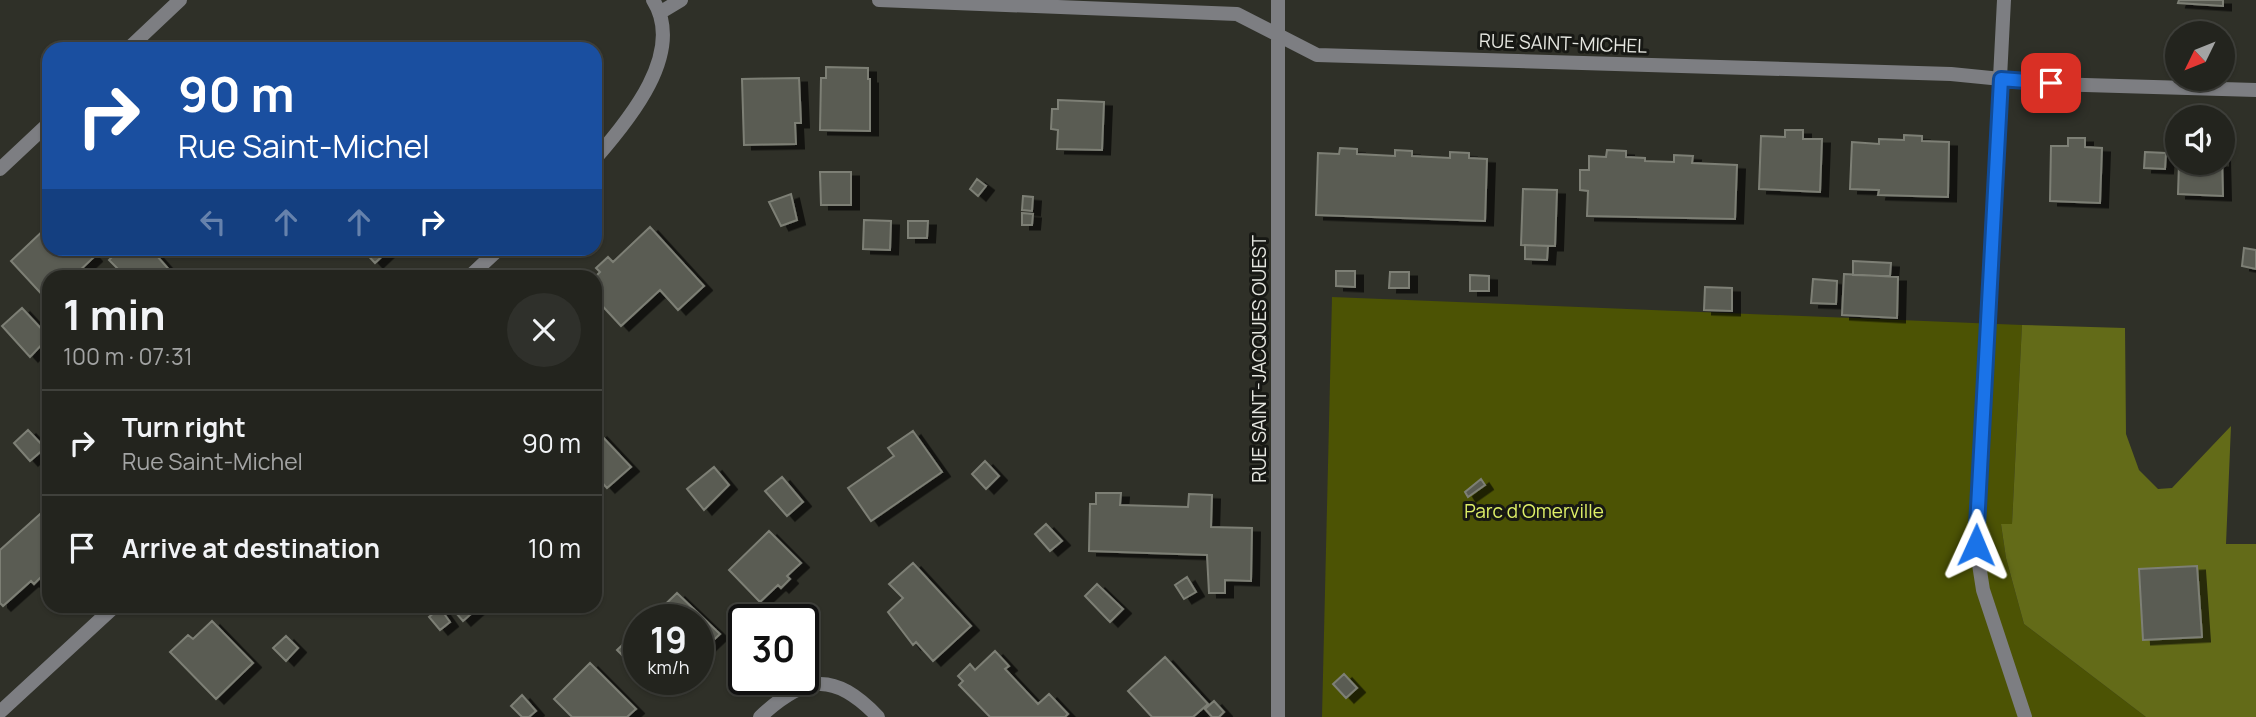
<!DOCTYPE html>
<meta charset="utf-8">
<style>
body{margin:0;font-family:Manrope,sans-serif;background:#2f302b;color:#f1f3f6;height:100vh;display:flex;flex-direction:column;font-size:26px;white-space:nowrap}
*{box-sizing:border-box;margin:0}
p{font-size:23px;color:#a3a4a4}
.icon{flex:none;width:38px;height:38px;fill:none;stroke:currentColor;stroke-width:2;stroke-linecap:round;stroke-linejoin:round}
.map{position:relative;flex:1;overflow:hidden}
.sheet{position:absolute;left:42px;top:270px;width:560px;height:343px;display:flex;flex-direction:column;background:#23241e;border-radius:21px;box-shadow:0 2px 5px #0004,0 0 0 2px #40413c}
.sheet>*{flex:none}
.hud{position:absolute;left:42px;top:42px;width:560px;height:214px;border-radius:21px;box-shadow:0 2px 5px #0004,0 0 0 2px #40413c;background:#1a4fa0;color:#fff;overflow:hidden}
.needle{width:46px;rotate:227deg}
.tools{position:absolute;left:2165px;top:21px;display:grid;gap:14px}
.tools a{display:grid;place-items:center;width:70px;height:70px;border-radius:50%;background:#23241e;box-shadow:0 2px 5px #0004,0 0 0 2px #40413c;font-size:35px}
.speed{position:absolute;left:623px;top:604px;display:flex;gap:14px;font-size:35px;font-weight:700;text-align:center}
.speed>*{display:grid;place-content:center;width:91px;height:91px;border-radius:50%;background:#23241e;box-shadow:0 2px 5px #0004,0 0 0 2px #40413c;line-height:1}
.speed small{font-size:18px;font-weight:400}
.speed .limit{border:4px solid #111;border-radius:10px;background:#fff;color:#111}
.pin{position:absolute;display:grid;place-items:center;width:60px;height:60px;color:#fff;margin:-30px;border-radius:14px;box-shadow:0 4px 10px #0006}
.me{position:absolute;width:77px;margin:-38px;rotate:1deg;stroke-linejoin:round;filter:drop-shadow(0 0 5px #0008)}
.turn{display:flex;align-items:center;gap:24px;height:147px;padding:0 21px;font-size:32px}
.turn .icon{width:91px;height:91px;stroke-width:2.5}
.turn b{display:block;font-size:49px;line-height:60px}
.lanes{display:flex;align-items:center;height:66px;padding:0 21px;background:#0003;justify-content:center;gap:35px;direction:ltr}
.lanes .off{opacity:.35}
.round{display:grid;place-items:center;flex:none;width:74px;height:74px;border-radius:37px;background:#2f302b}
.head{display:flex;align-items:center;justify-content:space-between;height:119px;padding:0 21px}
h1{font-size:42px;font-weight:700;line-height:52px}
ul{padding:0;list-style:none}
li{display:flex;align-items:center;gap:21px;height:105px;padding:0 21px;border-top:2px solid #40413c}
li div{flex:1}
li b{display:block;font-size:26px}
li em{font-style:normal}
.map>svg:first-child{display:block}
.green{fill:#4c5304}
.forest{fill:#636b18}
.building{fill:#5a5c53;stroke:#7d7f75;stroke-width:2;filter:url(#shadow)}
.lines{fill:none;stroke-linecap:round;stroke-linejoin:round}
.street{stroke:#7d7e82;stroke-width:14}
.route-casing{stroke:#114b97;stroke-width:18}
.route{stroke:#1a73e8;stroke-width:12}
.labels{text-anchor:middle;stroke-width:6;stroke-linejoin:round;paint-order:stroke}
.street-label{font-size:19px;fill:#e5e6e0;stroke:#171814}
.park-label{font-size:19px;fill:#deef67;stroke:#171814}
</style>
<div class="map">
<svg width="2256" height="717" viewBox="0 0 2256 717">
<defs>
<filter id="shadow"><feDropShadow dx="8" dy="4.5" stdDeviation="0" flood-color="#0009"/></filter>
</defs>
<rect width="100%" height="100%" fill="#2f3028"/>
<path class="green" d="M1332,297L2022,325L2012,524H2001L2006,558L2024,624L2146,717H1322Z"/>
<path class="forest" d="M2022,325L2125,328L2126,434L2139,470L2158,489L2172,488L2231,426L2226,544H2256V717H2146L2024,624L2006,558L2001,524H2012Z"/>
<path class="building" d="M2179,0H2223V6L2178,3Z
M826,67L868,68V79H870V131L820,130L821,78H826Z
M799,78L801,123H795L796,144L744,145L742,79Z
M1058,100L1104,102L1102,150L1057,149L1058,130L1051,129L1052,109H1058Z
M1785,130H1803V139H1822L1820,192L1759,189L1761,136L1785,137Z
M1904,135L1922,136V141L1949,142L1948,197L1878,195L1879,190L1850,189L1852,142L1879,144V139L1904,140Z
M2068,138H2085V147L2102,148L2100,203L2050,201L2051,146H2068Z
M1340,148L1357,149V154L1395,156V150L1412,151V156L1450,158V152L1469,153V158L1487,159L1485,221L1316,215L1318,153L1339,154Z
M1607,150L1626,151V157L1645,158V161L1674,162V155L1693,156L1692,163L1737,165L1735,219L1587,216L1588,191L1580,190V170H1589V156L1606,157Z
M2145,152L2166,153L2165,169L2144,168Z
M2222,155L2223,196L2178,194L2179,163H2222Z
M820,172H851V205H821Z
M977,179L986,186L978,196L970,189Z
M1523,189L1557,190L1555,246L1521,245Z
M791,194L797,220L781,226L769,202Z
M1023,196L1033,197L1032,211L1022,210Z
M1022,213L1033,214L1032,225H1022Z
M864,220L891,221L890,250L863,249Z
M908,221H928L927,238H908Z
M49,225V248H86L94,257L74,276H49L48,301L11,261Z
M650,227L704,286L678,310L660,290L621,326L595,298V277L600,272L596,268L608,257L613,262Z
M1525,245L1548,246L1547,260L1525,259Z
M121,248H150L173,274L170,276H125L109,260Z
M361,248H391L375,263Z
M2244,248L2256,250V269L2242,266Z
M1853,261L1891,263L1890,276L1853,275Z
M1336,271H1355V287L1336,286Z
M1390,272H1409V288H1389Z
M1844,274L1898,277L1897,318L1842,315Z
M1470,275L1489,276V291H1470Z
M1813,279L1837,281L1836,304L1811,303Z
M1705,287L1732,288V311L1704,310Z
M22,308L49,337L30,357L2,326Z
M28,430L45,448L30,461L14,443Z
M913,431L942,472L871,521L848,488L894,456L888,448Z
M599,433L631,467L607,488L595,475V437Z
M985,461L999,476L986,489L972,474Z
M714,467L729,485L704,510L687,489Z
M782,477L803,502L787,516L765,491Z
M1481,479L1485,485L1468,497L1465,492Z
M1096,493H1121L1120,505L1188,507L1189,494L1212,495L1211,527L1252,528L1251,581L1225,580V593H1209L1207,555L1089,551L1090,504H1096Z
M49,506V569L34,584L31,581L3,606L0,603V550Z
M1046,524L1062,541L1050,551L1035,534Z
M769,531L801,563L787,576L790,579L781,588L778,585L760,602L729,570Z
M913,563L971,626L933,661L916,642L913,645L888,612L903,598L889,584Z
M2197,566L2202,637L2143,640L2139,569Z
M1187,577L1196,592L1184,599L1175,585Z
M1097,584L1123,609L1110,622L1085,596Z
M677,593L720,634L698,655V620H649Z
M450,606H480L463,621Z
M440,608L450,622L440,630L429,617Z
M212,621L253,663L216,699L170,652L188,635L193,639Z
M639,629V672L617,650Z
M286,636L298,648L286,661L273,648Z
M995,651L1009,666L1005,669L1038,704L1049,694L1068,714L1065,717H990L959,685L963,681L958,676L970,664L975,670Z
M1165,657L1208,704L1193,717H1152L1128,691Z
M590,663L636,709L627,717H572L554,699Z
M1344,674L1357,688L1346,698L1333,684Z
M522,695L536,711L529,717H522L511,706Z
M1214,701L1224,712L1219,717H1212L1205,709Z"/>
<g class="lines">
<path class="street" d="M879,0L1237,14L1317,55L1951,74L2051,84L2256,90
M2004,0L1976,545L1983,590L2025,717
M661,12L681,0
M128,49L180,0
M595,159C629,120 686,52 653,0
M0,169L49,123
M470,276L500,248
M0,712L115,606
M760,717C805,675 834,671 878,717
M1278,717V0"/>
</g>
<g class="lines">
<defs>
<path id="route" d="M1976,545L2001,79L2051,83"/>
</defs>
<use href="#route" class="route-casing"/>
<use href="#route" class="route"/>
</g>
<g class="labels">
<g class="street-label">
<text transform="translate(1563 43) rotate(2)" y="7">RUE SAINT-MICHEL</text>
<text transform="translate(1259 359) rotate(-90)" y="7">RUE SAINT-JACQUES OUEST</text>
</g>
<g class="park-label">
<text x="1534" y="518">Parc d'Omerville</text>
</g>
</g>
</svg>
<div class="tools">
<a><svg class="needle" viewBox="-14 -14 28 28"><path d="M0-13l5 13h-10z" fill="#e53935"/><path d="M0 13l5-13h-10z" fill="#a3a4a4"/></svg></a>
<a><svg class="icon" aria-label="sound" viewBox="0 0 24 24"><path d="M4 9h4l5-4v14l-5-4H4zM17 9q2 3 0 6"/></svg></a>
</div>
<div class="speed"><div>19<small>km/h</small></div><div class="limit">30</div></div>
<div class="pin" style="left:2051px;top:83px;background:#d93025"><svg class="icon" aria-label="arrive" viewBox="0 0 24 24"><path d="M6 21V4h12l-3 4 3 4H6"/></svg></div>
<svg class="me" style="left:1976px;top:545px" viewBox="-20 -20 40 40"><path d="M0-17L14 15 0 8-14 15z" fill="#1a73e8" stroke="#fff" stroke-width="4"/></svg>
<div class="hud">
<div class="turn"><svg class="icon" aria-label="right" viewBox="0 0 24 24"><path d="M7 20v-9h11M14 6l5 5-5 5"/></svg><div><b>90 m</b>Rue Saint-Michel</div></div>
<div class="lanes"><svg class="icon off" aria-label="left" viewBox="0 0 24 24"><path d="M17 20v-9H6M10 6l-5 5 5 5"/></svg><svg class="icon off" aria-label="ahead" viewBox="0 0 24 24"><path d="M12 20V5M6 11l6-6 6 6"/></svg><svg class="icon off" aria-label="ahead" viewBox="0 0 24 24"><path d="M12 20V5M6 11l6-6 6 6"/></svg><svg class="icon" aria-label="right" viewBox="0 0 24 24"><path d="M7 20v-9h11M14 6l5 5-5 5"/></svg></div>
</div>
<section class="sheet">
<div class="head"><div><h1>1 min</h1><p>100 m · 07:31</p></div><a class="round"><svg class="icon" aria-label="close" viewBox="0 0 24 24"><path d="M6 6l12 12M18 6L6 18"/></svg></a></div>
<ul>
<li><svg class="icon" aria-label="right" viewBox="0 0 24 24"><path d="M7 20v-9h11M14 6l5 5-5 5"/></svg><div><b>Turn right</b><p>Rue Saint-Michel</p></div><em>90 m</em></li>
<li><svg class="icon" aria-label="arrive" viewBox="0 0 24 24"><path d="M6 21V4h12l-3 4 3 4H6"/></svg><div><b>Arrive at destination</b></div><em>10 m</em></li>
</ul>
</section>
</div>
